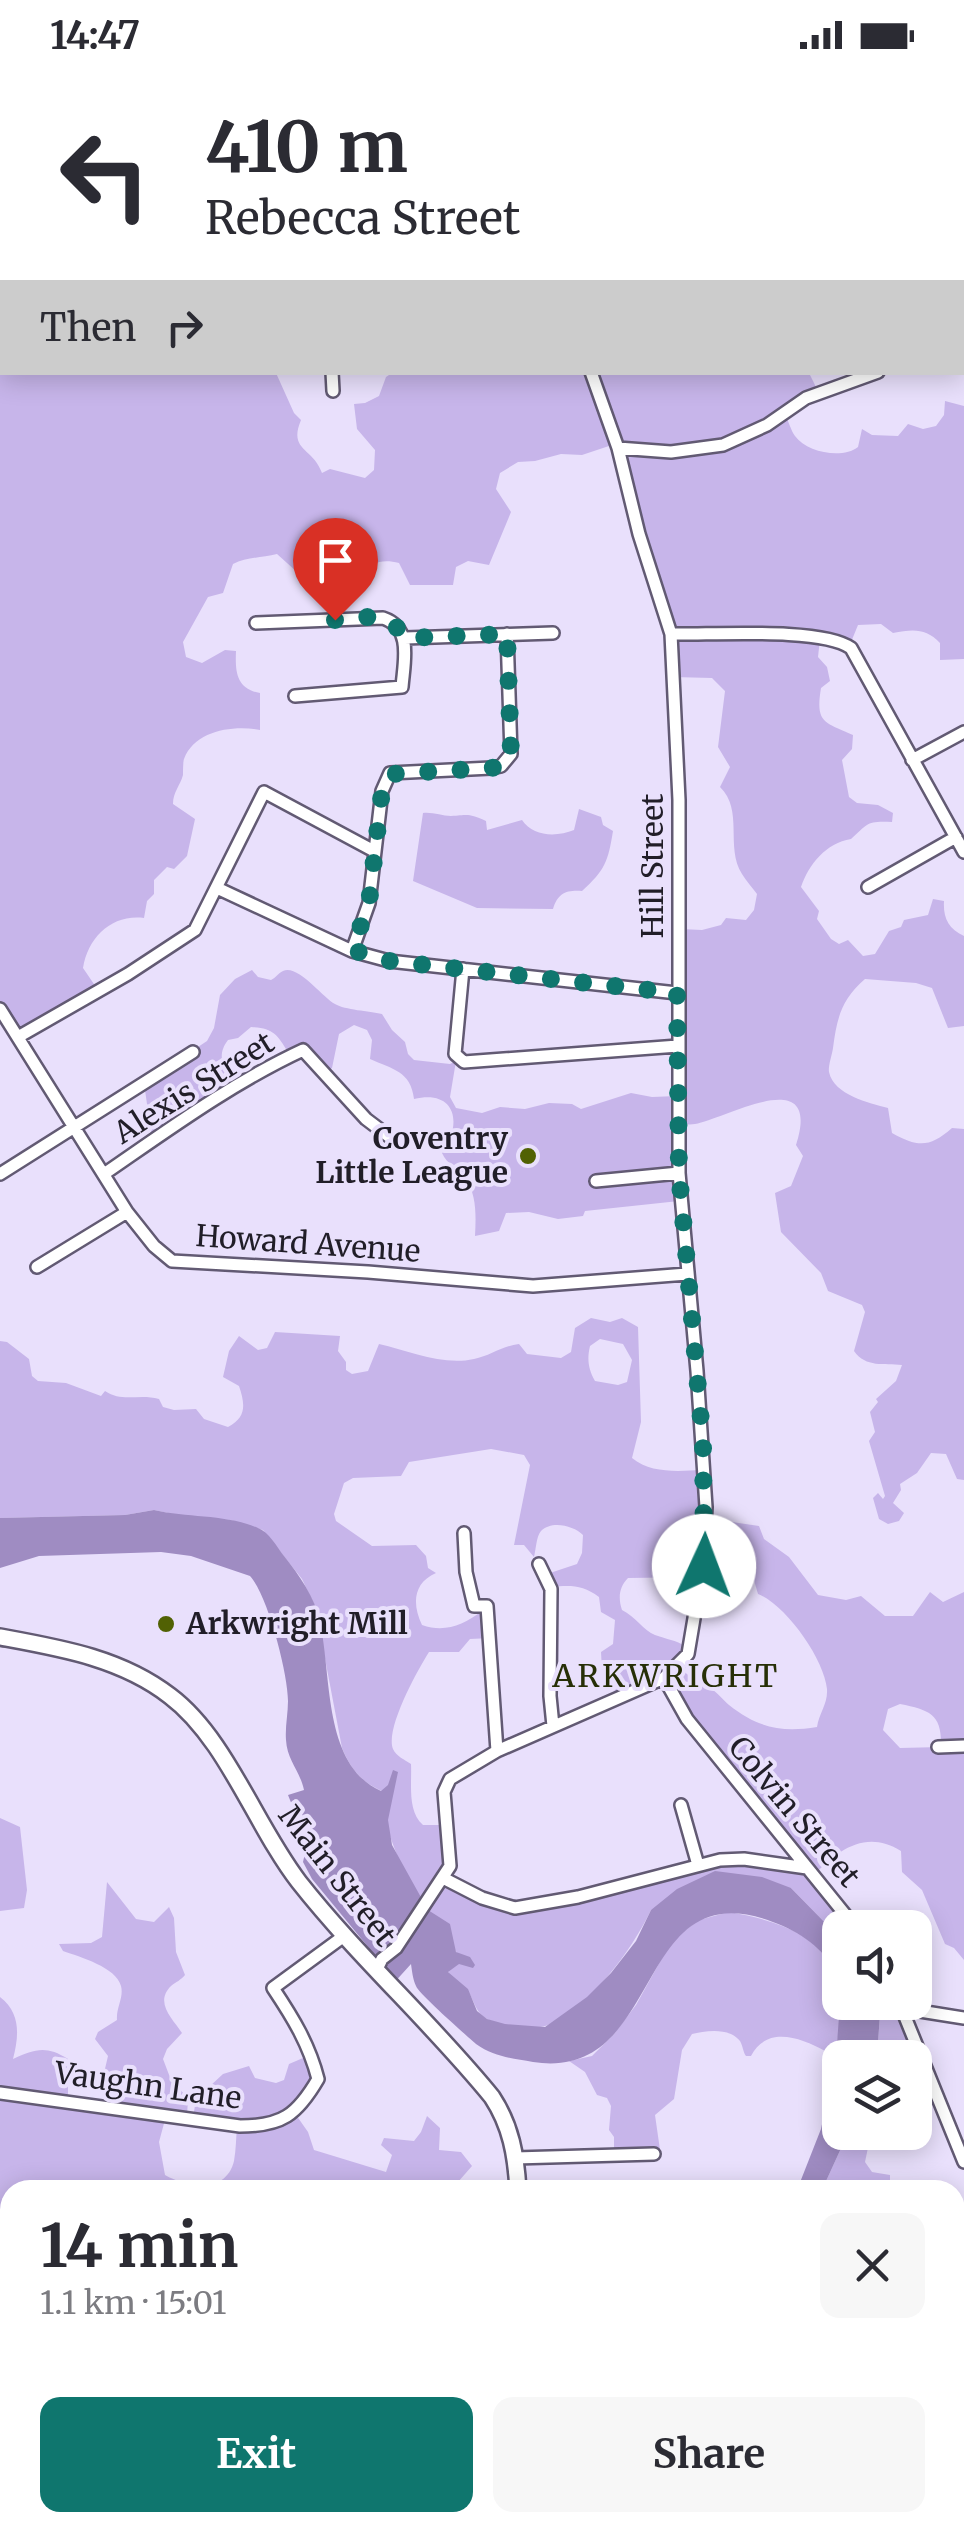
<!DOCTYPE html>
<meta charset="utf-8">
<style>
body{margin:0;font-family:Merriweather,serif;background:#f7f7f7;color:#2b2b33;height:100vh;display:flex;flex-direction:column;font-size:38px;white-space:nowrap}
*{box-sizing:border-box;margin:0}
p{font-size:32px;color:#7c7c81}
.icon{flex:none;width:55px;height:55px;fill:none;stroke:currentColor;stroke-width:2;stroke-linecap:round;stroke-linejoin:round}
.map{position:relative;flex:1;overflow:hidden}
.drawer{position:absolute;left:0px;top:2110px;width:965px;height:352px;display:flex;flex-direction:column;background:#fff;border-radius:30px 30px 0 0;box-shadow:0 5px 25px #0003}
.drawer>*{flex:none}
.guide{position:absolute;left:0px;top:0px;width:965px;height:305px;box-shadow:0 5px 25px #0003;background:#fff;color:#2b2b33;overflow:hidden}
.tools{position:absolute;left:822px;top:1840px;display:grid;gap:20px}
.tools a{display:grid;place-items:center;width:110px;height:110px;border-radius:20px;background:#fff;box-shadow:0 5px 25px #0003;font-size:50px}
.pin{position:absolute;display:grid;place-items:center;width:85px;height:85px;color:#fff;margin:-102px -42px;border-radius:50% 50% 50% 0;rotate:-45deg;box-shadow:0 0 10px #0007}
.pin .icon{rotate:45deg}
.me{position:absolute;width:110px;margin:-55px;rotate:2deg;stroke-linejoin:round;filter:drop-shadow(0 0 8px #0008)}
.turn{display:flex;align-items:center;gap:35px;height:210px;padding:0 40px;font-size:45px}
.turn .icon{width:130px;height:130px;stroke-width:2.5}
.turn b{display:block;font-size:70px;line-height:85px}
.then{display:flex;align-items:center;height:95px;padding:0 40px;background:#0003;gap:20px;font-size:38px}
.round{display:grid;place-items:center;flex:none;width:105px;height:105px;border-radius:20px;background:#f7f7f7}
.head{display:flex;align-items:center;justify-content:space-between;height:170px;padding:0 40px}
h1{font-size:60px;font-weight:700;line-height:75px}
.button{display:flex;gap:20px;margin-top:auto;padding:20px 40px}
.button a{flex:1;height:115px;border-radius:20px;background:#0f766e;color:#fff;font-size:40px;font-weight:700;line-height:115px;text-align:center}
.button a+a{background:#f7f7f7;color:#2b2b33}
.status{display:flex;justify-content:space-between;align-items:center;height:70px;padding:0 50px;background:#fff;direction:ltr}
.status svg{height:28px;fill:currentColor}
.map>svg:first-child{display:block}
.green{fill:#c7b5ea;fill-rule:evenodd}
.water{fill:#9f8cc2}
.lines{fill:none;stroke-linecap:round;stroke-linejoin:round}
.minor-casing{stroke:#625a73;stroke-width:16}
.major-casing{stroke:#625a73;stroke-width:20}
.minor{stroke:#fff;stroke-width:11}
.major{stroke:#fff;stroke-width:15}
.route{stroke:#0f766e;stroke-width:18;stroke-dasharray:0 32.4}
.poi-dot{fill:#516104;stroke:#e9e0fc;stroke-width:4}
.labels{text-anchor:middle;stroke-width:8;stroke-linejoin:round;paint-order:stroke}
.street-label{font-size:30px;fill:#211e28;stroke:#e9e0fc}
.poi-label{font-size:30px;font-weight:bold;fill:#211e28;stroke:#e9e0fc;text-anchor:end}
.neighbourhood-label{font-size:32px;letter-spacing:2.5px;fill:#272f07;stroke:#e9e0fc}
</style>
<div class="status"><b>14:47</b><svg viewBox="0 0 49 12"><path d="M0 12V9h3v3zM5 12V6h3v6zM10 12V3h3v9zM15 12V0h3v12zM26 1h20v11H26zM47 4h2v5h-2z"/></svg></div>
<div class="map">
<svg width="964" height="2461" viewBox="0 0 964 2461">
<rect width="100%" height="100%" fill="#e9e0fc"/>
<path class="green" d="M0,242L2,302L276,303L294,343L301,350C288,381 313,377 322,403L330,399L365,408L374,400L375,380L357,359L354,334L365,333L379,326L386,307L392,303H809L817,319L784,343C788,349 791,361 795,366C807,383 843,389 858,377L862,359L872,365L898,366L908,354L923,359L936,356L944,345L945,331L964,336V589L940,590V573C926,558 913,559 893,563L881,554L858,555L849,577L820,569L818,587L827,597L830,611L821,618C815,654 825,652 853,665L852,679L842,690L849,727L857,733L878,735L893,743L892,752C866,751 869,753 851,769C826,773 809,794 801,817L819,841L817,849L831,869L839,874L848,870L863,886L875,884L889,861L901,857L904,850L928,845L933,829L944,831C943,847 948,859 964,866V956L948,958L932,918L916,913L865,909C841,930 837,948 833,978C832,985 828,996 829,1002C834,1025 869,1033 888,1038L892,1063C919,1078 930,1077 952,1058L964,1059V1410L957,1409L946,1384L931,1383L917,1403L900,1414L901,1420L893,1433L904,1443L899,1451L888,1454L879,1449L873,1428L878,1423L883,1429L885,1426L869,1371L875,1362L870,1342L878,1332L876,1329L896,1311L902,1295C884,1293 866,1298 854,1281L865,1242L862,1235L828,1221L821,1203L781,1162L775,1123L791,1116L803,1086L796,1075C823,991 725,1049 695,1054C690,1055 684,1054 679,1054V1131L585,1141L583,1146L558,1149L529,1142L506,1143L499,1161L475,1166C476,1146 477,1125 465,1107C458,1097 447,1095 442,1083C463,1054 456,1019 414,1029C411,1001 392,999 370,989L372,970L367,960L354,955L339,964L332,998L325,1003L308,976L304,974L288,982C277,964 273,958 251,957L238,968L228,970C215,987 225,999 234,1015L152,1069L144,1013L207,971L214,958L220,925L235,909L252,900L258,907L271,910C276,908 278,903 283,901C298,894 323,928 335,934C345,940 369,941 382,944L392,960L405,972L408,984L414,990L450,994L456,991L450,1027L456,1038L482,1043L500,1037L525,1039L549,1033L572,1034L581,1039L631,1023L652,1027L677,1026L680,859L702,860L721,855L726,848L746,850L754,840L757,824C752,817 746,811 742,804C725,777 744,740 720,717L730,697L718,677L725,621L712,608L673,607L670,571L615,374L582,385L561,384L535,391L518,392L500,403L496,419L511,442L489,495L468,491L456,497L453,515H410L399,493C382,489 371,492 361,506L340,501L334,494L315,491L297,502L277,484C262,488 246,487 233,494L223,523L208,527L183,572L186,587L202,593L225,580L236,581C235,603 237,619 260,623V660C234,655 195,660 184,689C183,691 183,703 183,705C180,716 173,722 173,734L195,749L187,786L174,799L167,797L154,810V824L147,831L144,848C112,844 88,867 83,898L98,920L18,967L0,940Z
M579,739L601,747L603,755L613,761C608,792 605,800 582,821C566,820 558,823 553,839L477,838L413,811L423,743C433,742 442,746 451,746C469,745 468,743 486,751L487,760L522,750C533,767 557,767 574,760Z
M591,1248L610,1252L622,1248L638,1257L641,1352L632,1388C651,1404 679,1401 702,1400L705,1448L759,1456L764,1469L789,1487L818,1525L846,1530L861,1526L885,1546H913L930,1522L943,1532L964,1522V1890L954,1878L945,1874L922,1820L902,1802L901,1781C866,1759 838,1780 814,1805L855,1857L840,1858V1868L791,1818L651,1840C630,1883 592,1934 548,1955C534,1961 500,1956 487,1949C476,1943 475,1933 469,1923C464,1915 454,1911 448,1902L457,1883L405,1807L387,1758L386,1723C363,1713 352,1702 342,1678L315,1536L302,1509L263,1460L230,1450L182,1446L154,1440L125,1445L0,1448V1271L7,1272L29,1289L32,1306L38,1311L66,1313L101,1326L105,1321C123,1333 139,1323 159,1329L163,1337L174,1340L196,1339L204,1349L228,1357C247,1347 245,1334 239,1316L223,1307L229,1281L239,1266L258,1280L267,1278L275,1262L340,1266L338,1281L346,1292V1300L352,1304L368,1301L379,1274C409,1281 443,1296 474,1289C490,1286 502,1276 519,1274L527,1284L561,1288L571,1282L575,1258ZM600,1269L623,1274L632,1290L627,1312L618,1315L595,1311C588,1299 587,1289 590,1276ZM491,1379L524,1385L530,1395L514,1475H524L534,1487C536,1480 536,1467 541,1461C552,1450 574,1456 583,1465L582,1483L577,1494L544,1505L551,1517C571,1515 583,1515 599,1527L601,1542L615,1550L613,1574L601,1582L602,1600L617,1627L664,1611L800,1798L721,1790L516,1839L443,1807L449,1776L446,1755H423C407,1741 412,1714 411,1694C405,1690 396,1686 393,1679C385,1659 417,1601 429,1582H459L470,1569L491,1568L482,1541C463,1555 445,1563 422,1555C412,1534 413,1513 436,1503L428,1498L426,1486L416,1475L372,1476L336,1451L334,1444L344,1413L353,1408L401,1406L409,1392ZM704,1497L742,1501L753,1507L758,1524C786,1535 824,1589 827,1619C828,1634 819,1643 817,1657C780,1663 757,1657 729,1635C723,1630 717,1622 711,1619C699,1612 690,1608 679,1597L687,1577C674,1569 668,1570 655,1565C644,1561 635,1546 622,1540C618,1528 619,1517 628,1508L701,1507ZM900,1634C931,1640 942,1645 941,1677L900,1678L883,1660L888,1639Z
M0,1748L20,1757L27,1820L24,1838L0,1841Z
M107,1812L136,1849L154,1852L169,1837L174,1848L176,1882L185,1905C181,1910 176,1912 171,1916C154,1933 173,1949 182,1963L167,1979L163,1989L171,2010L188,2028L187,2047L166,2046L159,2072L165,2105C188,2118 226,2124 234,2091C236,2080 236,2068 237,2057L193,2048L196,2029L223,2004L249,1996L255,2008L276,2013L284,2010L289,1994L310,1985L316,2004L294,2042L308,2062L314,2080L386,2102L392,2085L381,2075L384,2068L414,2071L421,2062L427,2046L440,2058L439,2080L461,2082L472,2096L451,2120H10V2452L274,2453L256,2461H0V1927C21,1943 19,1966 13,1989C35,1979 46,1975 68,1989V2031L113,2037L116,2016L104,2003L108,1986L95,1969L98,1962L117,1950C116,1937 124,1928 121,1916C116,1897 80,1887 63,1881L59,1874L91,1873L102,1867Z
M729,1842C853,1863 851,1918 827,2025L830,1997L825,1981C801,1968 767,1955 751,1986H746C743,1982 743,1976 740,1971C729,1957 705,1961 692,1964L682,1980L674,2029L655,2045L661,2087L614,2085V2067L609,2060L611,2036L607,2028L597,2025L585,2002L569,1991L592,1986L614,1964L636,1935L672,1870L699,1850Z
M878,1933H898L923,2001L915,2006V1988H877L880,1944Z
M848,2063H882L870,2068L865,2092L872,2102L890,2105V2120H822Z
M964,2232V2324L955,2322V2240Z
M955,2422L964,2424L962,2461H714L702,2453L955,2452Z
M462,2453H496V2461H432Z"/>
<path class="water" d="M154,1440C188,1448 226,1444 258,1458C269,1462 277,1477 284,1486C299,1505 315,1527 320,1552C332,1608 323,1695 381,1721L388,1715L393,1700L398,1702L388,1750L392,1775L428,1840L450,1854L456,1882L470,1887L475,1895L473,1898L459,1894L448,1902L468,1919L477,1941L487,1949L505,1954L545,1957L587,1927L611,1903L636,1871L651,1840L677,1819L715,1801L762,1807L791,1818L840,1868V1914C831,1885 809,1868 783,1856C629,1788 670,2013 533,1992C512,1988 494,1987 476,1974C467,1966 419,1924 416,1916C413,1910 412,1901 411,1894L392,1915L368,1881L369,1878L312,1809L303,1792C309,1767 304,1760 284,1744L292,1735L288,1725L304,1720C300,1701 287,1690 286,1670C285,1657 288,1644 288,1631C288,1604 268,1526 250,1506L191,1486L161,1482L39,1486L0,1498V1448L125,1445Z
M840,1933H878L880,1944L877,1987L840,1988V2062L848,2063L822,2120H797L821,2059L836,1987Z"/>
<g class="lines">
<defs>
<path id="minor" d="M241,0V2
M962,24L964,23
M0,126H2
M962,256L964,255
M332,302L333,321
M618,378L671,382L723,375L767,355L806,328L878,302
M256,553L383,548C413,558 404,591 402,617L295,626
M671,564C711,565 822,557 851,578L964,782
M405,568L553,563
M912,690L964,662
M868,817L956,767
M217,818L352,881L389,891L677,923
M352,881L369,833L382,721L390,703L491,698L501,696L511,684L507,564
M463,899L455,984L464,992L678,976
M0,939L127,1142L154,1176L172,1191L368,1202L533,1216L687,1204
M18,967L128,904L195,860L264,722L374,781
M0,1104L193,982
M104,1104C168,1060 232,1013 303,980L366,1049L395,1071
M596,1111L679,1103
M37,1197L127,1142
M464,1463L466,1502L474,1536H487L497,1681
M539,1494L551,1519L550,1626L553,1656
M664,1608L687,1649L856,1858
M938,1677L964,1676
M681,1735L698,1795
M443,1808L482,1828L515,1838L578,1827L720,1790L744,1789L807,1798
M376,1901L382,1889L396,1878L450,1796L444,1722L450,1709L497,1681L664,1608L688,1584L703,1495L706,1437L697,1301L679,1103V730L671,564L639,464L618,378L591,302
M899,1932L964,2092
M901,1938L964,1948
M0,2023L240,2056C282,2056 297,2045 318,2009C309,1974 293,1948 273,1918L344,1866
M515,2088L654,2084
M519,2452V2461"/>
<path id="major" d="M0,1567C60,1578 121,1588 170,1626C226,1668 255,1755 299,1812C359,1888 431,1952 492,2027C511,2056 516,2085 518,2120
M611,2452L624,2461"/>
</defs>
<use href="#minor" class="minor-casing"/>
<use href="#major" class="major-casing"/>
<use href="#minor" class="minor"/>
<use href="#major" class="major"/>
</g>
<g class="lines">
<path class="route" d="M335,550C365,548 387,539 405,568L507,564L511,684L501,696L491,698L390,704L382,721L369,833L352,880L390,891L677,923L679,1103L703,1373L704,1496"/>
</g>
<g class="poi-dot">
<circle cx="528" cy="1086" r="10"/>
<circle cx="166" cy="1554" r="10"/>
</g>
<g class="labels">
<g class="street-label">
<text transform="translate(653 796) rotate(-90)" y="10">Hill Street</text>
<text transform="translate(194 1018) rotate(-32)" y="10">Alexis Street</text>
<text transform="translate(308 1174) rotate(4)" y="10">Howard Avenue</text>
<text transform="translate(794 1742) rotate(50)" y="10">Colvin Street</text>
<text transform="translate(337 1806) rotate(52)" y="10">Main Street</text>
<text transform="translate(148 2016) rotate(8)" y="10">Vaughn Lane</text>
</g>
<g class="poi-label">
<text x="508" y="1079">Coventry<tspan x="508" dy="34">Little League</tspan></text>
<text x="186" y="1564" text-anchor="start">Arkwright Mill</text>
</g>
<g class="neighbourhood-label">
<text x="666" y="1617">ARKWRIGHT</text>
</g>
</g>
</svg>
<div class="tools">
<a><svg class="icon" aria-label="sound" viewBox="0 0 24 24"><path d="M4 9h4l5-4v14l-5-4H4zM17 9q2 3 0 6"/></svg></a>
<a><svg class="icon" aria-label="layers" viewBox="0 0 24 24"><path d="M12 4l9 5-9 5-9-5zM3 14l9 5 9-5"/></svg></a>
</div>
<div class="pin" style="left:335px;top:550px;background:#d93025"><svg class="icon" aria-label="arrive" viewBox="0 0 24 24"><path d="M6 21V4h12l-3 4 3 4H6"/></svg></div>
<svg class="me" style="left:704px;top:1496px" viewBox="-20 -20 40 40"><circle r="19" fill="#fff"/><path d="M0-13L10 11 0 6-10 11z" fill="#0f766e"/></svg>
<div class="guide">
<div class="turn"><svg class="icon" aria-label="left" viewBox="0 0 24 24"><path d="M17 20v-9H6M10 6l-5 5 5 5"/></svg><div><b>410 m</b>Rebecca Street</div></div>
<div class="then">Then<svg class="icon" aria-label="right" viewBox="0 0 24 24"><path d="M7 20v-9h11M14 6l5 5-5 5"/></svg></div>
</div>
<section class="drawer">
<div class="head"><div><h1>14 min</h1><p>1.1 km · 15:01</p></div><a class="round"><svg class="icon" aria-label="close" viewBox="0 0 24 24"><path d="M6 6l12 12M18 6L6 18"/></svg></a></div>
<div class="button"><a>Exit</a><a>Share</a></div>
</section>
</div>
